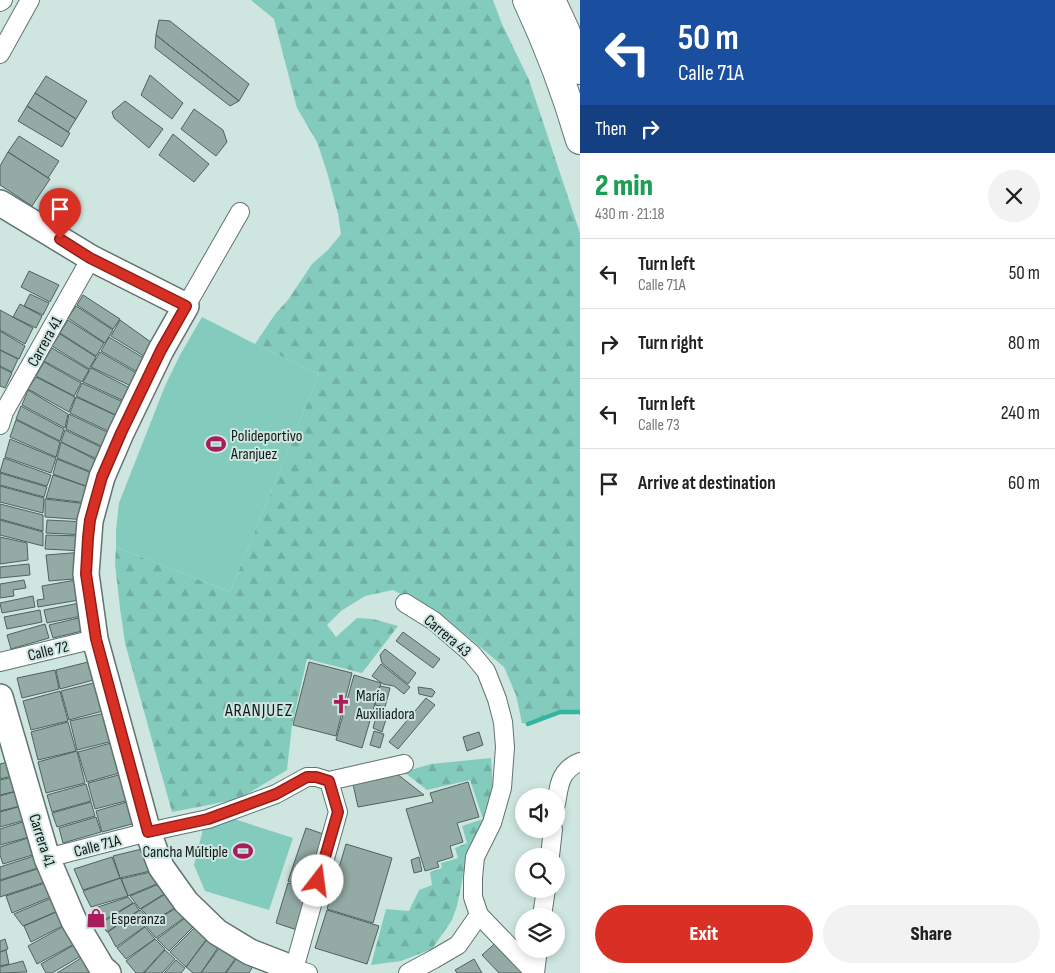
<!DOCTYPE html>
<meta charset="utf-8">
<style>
body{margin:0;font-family:"Sofia Sans Condensed",sans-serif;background:#f2f2f2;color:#222;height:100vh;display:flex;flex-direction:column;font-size:19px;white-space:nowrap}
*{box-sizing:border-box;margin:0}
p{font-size:16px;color:#767676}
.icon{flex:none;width:28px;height:28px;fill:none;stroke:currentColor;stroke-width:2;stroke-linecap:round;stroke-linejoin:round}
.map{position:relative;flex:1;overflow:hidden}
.drawer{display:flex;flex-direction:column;background:#fff;width:475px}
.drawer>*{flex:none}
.guide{background:#1a4fa0;color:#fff;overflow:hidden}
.fabs{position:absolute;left:515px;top:788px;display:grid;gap:10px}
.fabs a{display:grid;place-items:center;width:50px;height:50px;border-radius:50%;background:#fff;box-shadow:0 2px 8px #0003;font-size:25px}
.pin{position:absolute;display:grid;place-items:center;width:42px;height:42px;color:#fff;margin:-51px -21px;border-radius:50% 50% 50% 0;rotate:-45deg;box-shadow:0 0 5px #0007}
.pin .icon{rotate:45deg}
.me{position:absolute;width:55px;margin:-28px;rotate:15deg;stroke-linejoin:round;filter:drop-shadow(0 0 4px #0008)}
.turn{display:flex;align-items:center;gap:18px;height:105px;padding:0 15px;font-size:22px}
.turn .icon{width:65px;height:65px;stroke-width:2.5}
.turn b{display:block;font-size:35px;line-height:42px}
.then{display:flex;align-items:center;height:48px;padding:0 15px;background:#0003;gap:10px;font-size:19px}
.round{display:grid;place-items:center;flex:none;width:52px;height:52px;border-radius:26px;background:#f2f2f2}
.head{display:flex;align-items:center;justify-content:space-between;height:85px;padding:0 15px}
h1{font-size:30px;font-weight:800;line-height:38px;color:#1e9e55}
.cta{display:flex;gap:10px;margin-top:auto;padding:10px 15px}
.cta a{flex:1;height:58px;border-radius:30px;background:#d93025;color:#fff;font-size:20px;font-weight:800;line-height:58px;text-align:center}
.cta a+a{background:#f2f2f2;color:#222}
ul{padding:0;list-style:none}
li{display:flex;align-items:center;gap:15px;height:70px;padding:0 15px;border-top:1px solid #e0e0e0}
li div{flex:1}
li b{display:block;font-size:19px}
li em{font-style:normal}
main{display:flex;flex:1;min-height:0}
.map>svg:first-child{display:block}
.forest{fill:url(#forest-firs)}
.pitch{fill:#83ccbd}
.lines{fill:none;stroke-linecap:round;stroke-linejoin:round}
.stream{stroke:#34b5a1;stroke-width:4.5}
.building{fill:#94aaa5;stroke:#4f635f}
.street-casing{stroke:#607470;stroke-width:20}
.secondary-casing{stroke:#607470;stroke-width:28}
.highway-casing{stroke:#607470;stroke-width:30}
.street{stroke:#fff;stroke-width:18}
.secondary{stroke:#fff;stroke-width:25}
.highway{stroke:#fff;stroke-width:28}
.route-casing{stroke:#8d1f18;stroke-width:12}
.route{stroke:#d93025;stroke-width:9}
.labels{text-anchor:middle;stroke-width:4;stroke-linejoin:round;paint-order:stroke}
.street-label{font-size:16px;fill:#121a18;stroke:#cee5e0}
.poi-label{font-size:16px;fill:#121a18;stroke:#cee5e0;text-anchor:start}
.neighbourhood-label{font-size:18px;letter-spacing:1px;fill:#121a18;stroke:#cee5e0}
</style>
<main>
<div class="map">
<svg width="580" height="973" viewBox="0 0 580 973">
<defs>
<pattern id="forest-firs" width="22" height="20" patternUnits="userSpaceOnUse" patternTransform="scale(1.25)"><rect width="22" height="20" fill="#83ccbd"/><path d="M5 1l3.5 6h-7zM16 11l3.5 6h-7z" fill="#70afa2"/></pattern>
</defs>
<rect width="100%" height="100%" fill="#cee5e0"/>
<path class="forest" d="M251,0H493L502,24L529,80L580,233V712H560L528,724L522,723L516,695L504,667L442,615L393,590L365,596L341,611L327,625L336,637L357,618L373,619L398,626L362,673L307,659L292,725L287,770L239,799L172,812L125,643L120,608L115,564L116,547L230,592L319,374L255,344L276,313L288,300L312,264L328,250L341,234L338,214L327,172L317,142L297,108L274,19Z
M491,758L493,791L491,808L466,861L457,906L452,920L432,949L401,961L371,965L386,909L409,911L419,890L432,885L430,872L442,868L441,863L458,858L455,848L467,843L462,826L483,819L470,780L427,790L404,772L431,764Z"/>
<path class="pitch" d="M202,317L255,344L319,374L230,592L116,547V530L119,503L165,386L180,355Z
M225,816L293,838L269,910L205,891L194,865L204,825Z"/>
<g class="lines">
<path class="stream" d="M528,724L560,712H580"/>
</g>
<path class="building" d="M159,20L170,21L249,84L239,101L156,35Z
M156,35L239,101L230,106L155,48Z
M150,75L183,103L172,119L141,95Z
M46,76L87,101L76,119L35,93Z
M35,93L76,119L68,132L27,106Z
M125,101L163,129L149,148L114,118L112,112Z
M27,106L70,133L62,147L18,121Z
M194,109L223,130L227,142L216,156L181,129Z
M173,134L209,164L194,182L159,155Z
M19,136L59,161L48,178L8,152Z
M8,152L50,179L32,206L0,185V166Z
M29,271L59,285L50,302L21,287Z
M30,294L49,303L43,315L24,306Z
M83,295L120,319L113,329L77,305Z
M20,304L42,316L36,328L13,317Z
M76,306L113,330L105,343L68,318Z
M0,310L33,328L25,344L0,330Z
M68,320L104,343L96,356L60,333Z
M120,320L155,345L147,358L111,336Z
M0,331L25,346L19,359L0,350Z
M60,334L96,357L89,369L52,346Z
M109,337L147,360L139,373L101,351Z
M52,348L89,370L82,382L44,361Z
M0,350L18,359L12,372L0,366Z
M100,352L138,374L131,386L91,367Z
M44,362L81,383L74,396L36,376Z
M0,367L12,373L5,388L0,386Z
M91,368L130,388L124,401L83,382Z
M36,377L75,397L69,412L28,389Z
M82,383L123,402L118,416L76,396Z
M28,390L68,414L65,428L22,405Z
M76,397L117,416L110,432L70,413Z
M21,406L64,429L60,441L16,419Z
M69,414L109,433L103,447L66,429Z
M16,420L60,442L56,457L10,437Z
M65,430L103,448L99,460L61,442Z
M10,439L56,458L51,473L5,457Z
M61,442L98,461L94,473L57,458Z
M4,458L51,475L47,486L0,472Z
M57,459L94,474L91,488L53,474Z
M0,473L47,487L44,497L0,485Z
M53,475L91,488L88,503L46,498Z
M0,486L44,498L43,513L0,502Z
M45,499L88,504L87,520L45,517Z
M0,504L43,515V531L0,519Z
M0,520L43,532V546L0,535Z
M47,520L86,522V535L46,533Z
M46,535L83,536V551L45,549Z
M0,537L27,543L28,560L0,564Z
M84,552L86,578L49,581L46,555Z
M29,564L30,575L0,578V567Z
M87,578L91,598L38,607L37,600L44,599L42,586Z
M24,580L26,588L13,590L14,596L0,598V584Z
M33,596L35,607L2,613L0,603Z
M90,601L92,614L47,623L44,610Z
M40,610L42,622L7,629L4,617Z
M91,615L95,628L53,638L49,625Z
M45,624L49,638L11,649L7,635Z
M403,632L440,659L433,668L396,641Z
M385,649L416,673L408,684L382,663L380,655Z
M100,659L105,677L60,689L56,670Z
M309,662L352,673L336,736L293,725Z
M381,664L410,687L404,694L394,686L383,684L372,676Z
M55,670L59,689L22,698L17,678Z
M354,675L381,683L362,748L336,740Z
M106,680L114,708L69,720L61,691Z
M380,686L390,688L385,707L375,705Z
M418,687L432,689L435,692L432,697L419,694Z
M60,691L68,721L31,730L23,701Z
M426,698L435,705L398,749L389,742Z
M378,710L388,713L382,732L373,728Z
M114,711L121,739L77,750L70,721Z
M68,722L76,751L38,760L31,732Z
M374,731L384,734L380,748L370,745Z
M479,732L483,745L467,751L463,737Z
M122,740L130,770L87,782L78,752Z
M77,751L85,783L46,793L38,762Z
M12,761L16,775L0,779V764Z
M130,772L137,798L95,809L88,783Z
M397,774L424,795L358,807L353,784Z
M17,776L21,790L0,795V780Z
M468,782L479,817L457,823L463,842L450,846L453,857L437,862L439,867L425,871L406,809L433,802L430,793Z
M86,784L91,801L52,812L47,795Z
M20,790L24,805L0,811V796Z
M137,799L143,821L102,832L96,811Z
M91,802L95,816L57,827L52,813Z
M25,805L29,819L0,827V812Z
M96,817L101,832L63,843L59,828Z
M29,820L33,836L0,845V829Z
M306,828L329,836L312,889L288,881Z
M34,836L39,853L3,864L0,855V847Z
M346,844L392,858L373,923L327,909Z
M150,847L159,869L120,878L113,856Z
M40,854L44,866L0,880V867Z
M112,857L120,878L83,890L74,869Z
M419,857L422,871L414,873L411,860Z
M43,867L48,881L0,897V881Z
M159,870L166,880L128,896L121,879Z
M121,878L128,896L91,907L83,891Z
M166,881L172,889L140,909L130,896Z
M48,882L53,896L12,913L6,896Z
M288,883L312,890L300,931L276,923Z
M172,890L183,903L153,921L141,909Z
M54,897L60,910L23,926L14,914Z
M128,897L133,903L101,922L92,909Z
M134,903L139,910L107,932L101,923Z
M183,904L192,912L156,938L146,926Z
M61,910L68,923L31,942L24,926Z
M140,910L152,921L116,947L108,932Z
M327,910L379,926L367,964L315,948Z
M192,913L199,921L169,951L157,939Z
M200,922L211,933L186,967L170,952Z
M68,924L78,942L37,964L28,946Z
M145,927L155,939L126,959L117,948Z
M211,934L221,943L201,973H193L186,967Z
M5,939L8,949L0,952V941Z
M155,939L165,949L143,973H136L126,961Z
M500,939L523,973H499L482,955Z
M79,942L86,953L52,973H46L41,964Z
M222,944L238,955L225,973H201Z
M6,950L9,964L0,966V952Z
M165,950L175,959L162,973H144Z
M86,955L91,973H57Z
M239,955L254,964L249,973H226Z
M474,959L482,973H457L455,970Z
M176,960L185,968L181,973H164Z
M23,961L27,972L0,973V967Z"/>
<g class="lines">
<defs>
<path id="street" d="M0,2L3,0
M0,54L30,0
M186,306L240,212
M0,425L4,412L91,258
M405,603L434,621L472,654L486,671L497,699L503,722L505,747L502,788L492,823L475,857L473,878V897L479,915L535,973
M0,662L95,639
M556,804C559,785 560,770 580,762
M550,856L553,829
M47,858L148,832L208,819L276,794L307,777H316L329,781L404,764
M542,916L546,889
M308,973L294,969L338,812L329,781
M408,973L434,959L458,945L479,915
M535,973L538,949"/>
<path id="secondary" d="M0,203L91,258L186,306L161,350L121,433L102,477L90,521L86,574L95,639L148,832L161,867L186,902L217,932L250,952L294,969L293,973
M0,697L47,858L74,921L102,968L108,973"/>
<path id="highway" d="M527,0C548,45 566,92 580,140
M551,0L565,30L580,70"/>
</defs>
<use href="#street" class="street-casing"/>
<use href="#secondary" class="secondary-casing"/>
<use href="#highway" class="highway-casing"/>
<use href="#street" class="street"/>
<use href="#secondary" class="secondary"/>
<use href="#highway" class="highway"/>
</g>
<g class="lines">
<defs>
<path id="route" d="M60,239L90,258L186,306L161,350L121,433L102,477L90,520L88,538L86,574L96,639L148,832L208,819L276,794L307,777H316L329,781L338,812L318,881"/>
</defs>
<use href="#route" class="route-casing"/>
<use href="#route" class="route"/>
</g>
<defs>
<symbol id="stadium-bare" viewBox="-9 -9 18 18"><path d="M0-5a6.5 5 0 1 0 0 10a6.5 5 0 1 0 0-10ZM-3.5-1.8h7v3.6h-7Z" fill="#a91c5b" stroke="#cee5e0" stroke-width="2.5" paint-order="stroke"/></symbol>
<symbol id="church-bare" viewBox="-9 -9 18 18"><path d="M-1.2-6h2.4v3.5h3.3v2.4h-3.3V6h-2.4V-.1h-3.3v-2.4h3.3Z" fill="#a91c5b" stroke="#cee5e0" stroke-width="2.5" paint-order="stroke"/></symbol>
<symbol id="shop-bare" viewBox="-9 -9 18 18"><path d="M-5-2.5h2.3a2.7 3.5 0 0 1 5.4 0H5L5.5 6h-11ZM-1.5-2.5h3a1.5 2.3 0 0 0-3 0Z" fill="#a91c5b" stroke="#cee5e0" stroke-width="2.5" paint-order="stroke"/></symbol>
</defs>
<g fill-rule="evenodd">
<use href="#stadium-bare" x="202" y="430" width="28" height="28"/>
<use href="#church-bare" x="327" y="690" width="28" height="28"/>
<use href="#stadium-bare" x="229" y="837" width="28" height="28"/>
<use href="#shop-bare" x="82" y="904" width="28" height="28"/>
</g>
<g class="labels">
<g class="street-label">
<text transform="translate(44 341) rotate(-61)" y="6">Carrera 41</text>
<text transform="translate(448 635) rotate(40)" y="6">Carrera 43</text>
<text transform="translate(48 650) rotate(-14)" y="6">Calle 72</text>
<text transform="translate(43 840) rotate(72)" y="6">Carrera 41</text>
<text transform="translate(97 845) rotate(-15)" y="6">Calle 71A</text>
</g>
<g class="poi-label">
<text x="231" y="441">Polideportivo<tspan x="231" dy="18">Aranjuez</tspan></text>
<text x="356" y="701">María<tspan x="356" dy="18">Auxiliadora</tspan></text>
<text x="228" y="857" text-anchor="end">Cancha Múltiple</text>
<text x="111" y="924">Esperanza</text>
</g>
<g class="neighbourhood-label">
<text x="259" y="716">ARANJUEZ</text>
</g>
</g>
</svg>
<div class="fabs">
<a><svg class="icon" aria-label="sound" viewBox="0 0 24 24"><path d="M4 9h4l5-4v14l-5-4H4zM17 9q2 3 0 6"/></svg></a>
<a><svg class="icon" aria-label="search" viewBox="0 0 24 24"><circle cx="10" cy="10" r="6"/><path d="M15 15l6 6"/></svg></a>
<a><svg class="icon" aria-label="layers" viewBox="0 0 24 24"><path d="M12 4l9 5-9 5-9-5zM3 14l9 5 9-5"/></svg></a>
</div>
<div class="pin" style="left:60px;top:239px;background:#d93025"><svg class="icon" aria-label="arrive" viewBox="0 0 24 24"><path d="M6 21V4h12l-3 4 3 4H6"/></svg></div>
<svg class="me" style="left:318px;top:881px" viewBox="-20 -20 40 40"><circle r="19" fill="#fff"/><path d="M0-13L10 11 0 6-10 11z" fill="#d93025"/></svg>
</div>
<section class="drawer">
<div class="guide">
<div class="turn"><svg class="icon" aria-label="left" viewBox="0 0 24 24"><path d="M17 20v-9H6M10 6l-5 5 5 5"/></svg><div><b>50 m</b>Calle 71A</div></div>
<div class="then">Then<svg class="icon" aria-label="right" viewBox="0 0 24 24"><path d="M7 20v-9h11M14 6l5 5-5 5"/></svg></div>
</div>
<div class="head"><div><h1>2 min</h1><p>430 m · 21:18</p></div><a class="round"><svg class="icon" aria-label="close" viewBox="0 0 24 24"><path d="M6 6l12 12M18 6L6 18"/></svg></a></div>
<ul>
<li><svg class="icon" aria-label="left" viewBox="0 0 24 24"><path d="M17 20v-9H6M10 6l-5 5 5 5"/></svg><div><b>Turn left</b><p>Calle 71A</p></div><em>50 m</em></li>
<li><svg class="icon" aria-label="right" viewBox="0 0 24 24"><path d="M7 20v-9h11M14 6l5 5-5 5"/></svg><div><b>Turn right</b></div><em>80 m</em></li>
<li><svg class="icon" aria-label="left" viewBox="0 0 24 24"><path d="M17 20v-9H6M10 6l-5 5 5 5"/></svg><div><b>Turn left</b><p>Calle 73</p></div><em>240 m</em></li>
<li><svg class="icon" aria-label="arrive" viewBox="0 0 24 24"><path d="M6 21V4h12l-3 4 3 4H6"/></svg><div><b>Arrive at destination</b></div><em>60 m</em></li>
</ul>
<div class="cta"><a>Exit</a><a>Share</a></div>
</section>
</main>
